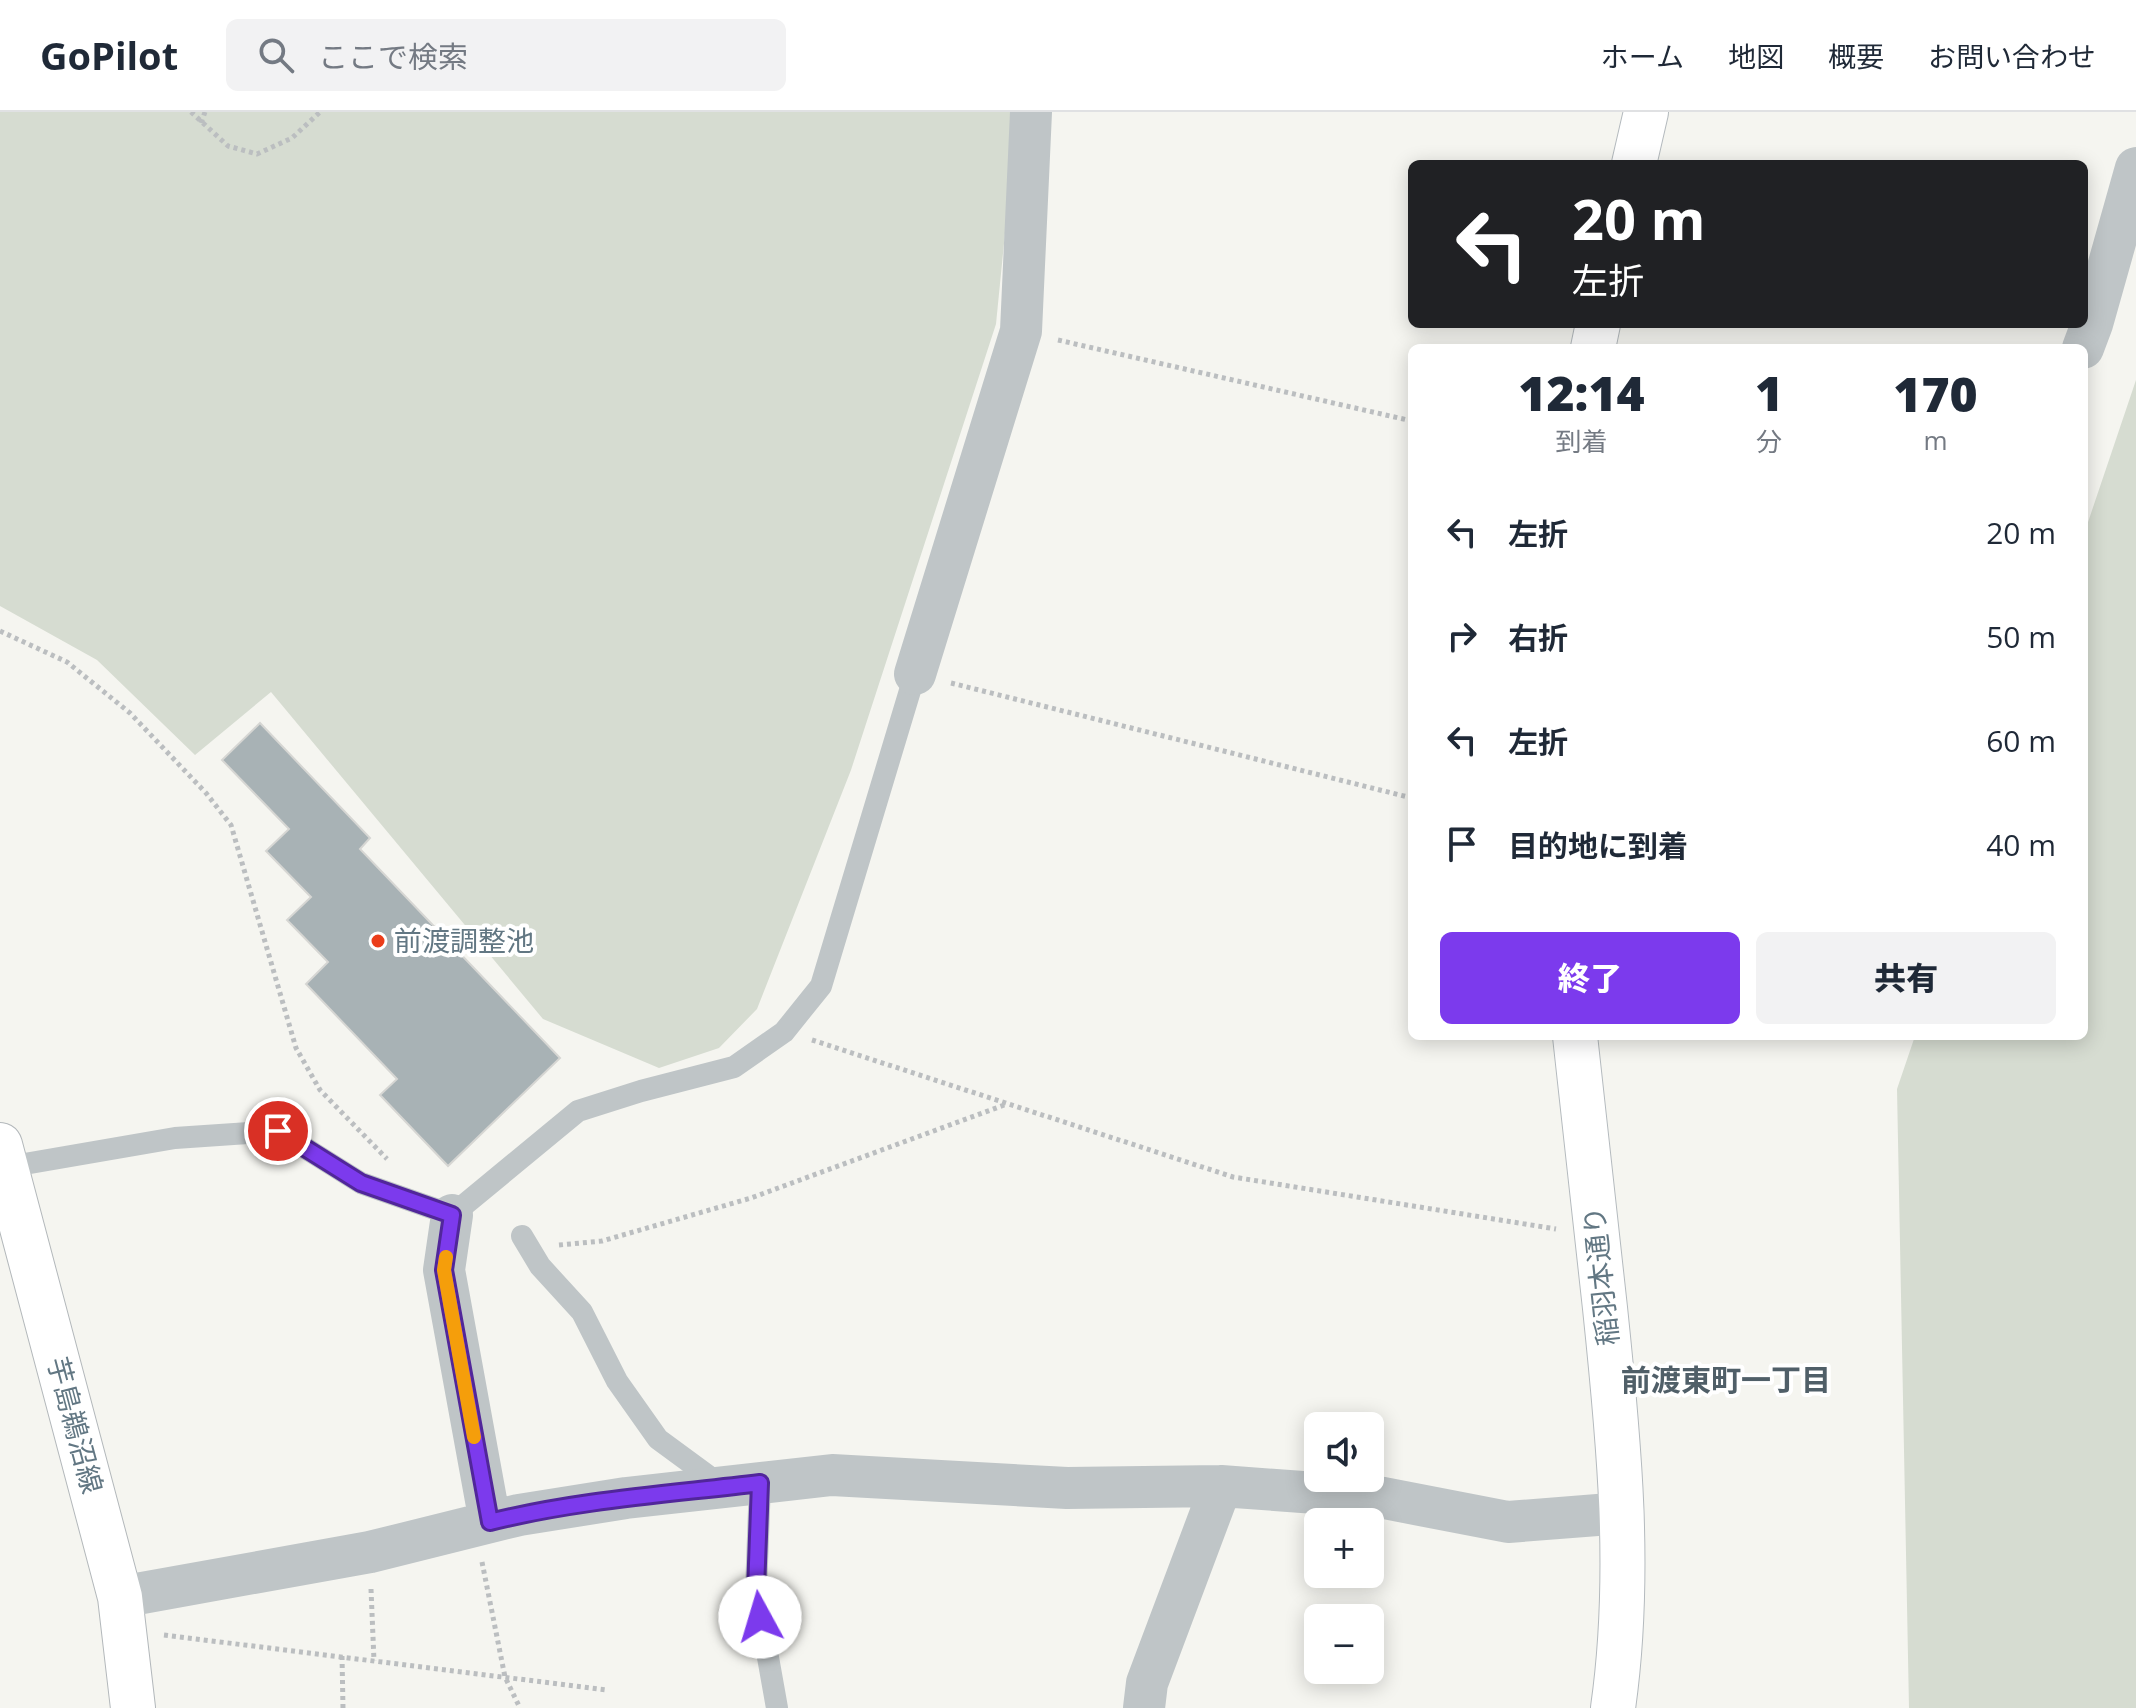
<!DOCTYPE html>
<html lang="ja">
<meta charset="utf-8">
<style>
body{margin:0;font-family:"Open Sans","Noto Sans JP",sans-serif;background:#f2f2f3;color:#1f2937;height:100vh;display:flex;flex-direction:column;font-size:30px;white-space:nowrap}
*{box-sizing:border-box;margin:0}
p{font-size:26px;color:#747a83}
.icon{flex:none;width:44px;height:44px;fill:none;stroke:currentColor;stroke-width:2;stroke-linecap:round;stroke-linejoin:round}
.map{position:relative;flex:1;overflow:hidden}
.sheet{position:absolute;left:1408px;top:232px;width:680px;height:696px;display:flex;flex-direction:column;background:#fff;border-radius:12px;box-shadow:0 4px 20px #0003}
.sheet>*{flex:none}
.top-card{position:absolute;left:1408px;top:48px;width:680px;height:168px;border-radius:12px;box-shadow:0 4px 20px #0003;background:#202124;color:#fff;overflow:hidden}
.fabs{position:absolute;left:1304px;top:1300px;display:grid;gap:16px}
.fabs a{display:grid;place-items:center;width:80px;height:80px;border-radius:12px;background:#fff;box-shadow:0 4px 20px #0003;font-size:40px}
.pin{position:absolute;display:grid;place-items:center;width:68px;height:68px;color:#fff;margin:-34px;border:4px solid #fff;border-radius:50%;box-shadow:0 2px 8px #0007}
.me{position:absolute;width:88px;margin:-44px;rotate:354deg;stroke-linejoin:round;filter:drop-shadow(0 0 6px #0008)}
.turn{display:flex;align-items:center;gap:28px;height:168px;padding:0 32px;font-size:36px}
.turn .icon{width:104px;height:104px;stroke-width:2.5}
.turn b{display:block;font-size:56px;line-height:68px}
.eta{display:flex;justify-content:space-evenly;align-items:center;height:136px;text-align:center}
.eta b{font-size:48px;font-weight:800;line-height:56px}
.button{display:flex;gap:16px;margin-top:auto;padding:16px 32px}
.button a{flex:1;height:92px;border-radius:12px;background:#7c3aed;color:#fff;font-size:32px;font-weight:800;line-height:92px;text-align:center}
.button a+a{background:#f2f2f3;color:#1f2937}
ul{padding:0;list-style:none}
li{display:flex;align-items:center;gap:24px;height:104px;padding:0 32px}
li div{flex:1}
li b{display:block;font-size:30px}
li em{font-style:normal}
header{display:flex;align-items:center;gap:48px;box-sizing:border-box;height:112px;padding:0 40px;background:#fff;border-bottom:2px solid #e0e1e3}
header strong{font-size:38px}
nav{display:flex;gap:44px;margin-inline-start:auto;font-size:28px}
.search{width:560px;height:72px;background:#f2f2f3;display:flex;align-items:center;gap:20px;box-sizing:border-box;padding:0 28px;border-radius:12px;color:#747a83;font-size:30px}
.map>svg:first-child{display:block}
.green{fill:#d6dcd1}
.building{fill:#a8b2b5;stroke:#d6d6d3;stroke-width:2}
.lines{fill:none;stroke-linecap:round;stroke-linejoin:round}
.secondary-casing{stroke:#b4babe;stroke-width:46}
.primary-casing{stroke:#b3b8bb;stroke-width:46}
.path{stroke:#bbbec0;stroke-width:5;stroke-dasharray:4 4;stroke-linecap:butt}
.lane{stroke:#bfc5c7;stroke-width:22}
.street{stroke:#bfc5c7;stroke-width:42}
.secondary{stroke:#fff;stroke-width:44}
.primary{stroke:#fff;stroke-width:44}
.route-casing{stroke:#51269a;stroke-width:20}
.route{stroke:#7c3aed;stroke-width:14}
.slow{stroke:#f59e0b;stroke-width:14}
.poi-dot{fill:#eb3d1a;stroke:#fff;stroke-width:3}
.labels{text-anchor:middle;stroke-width:8;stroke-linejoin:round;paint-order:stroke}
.poi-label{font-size:28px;fill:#627783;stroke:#fff;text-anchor:start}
.street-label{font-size:28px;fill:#627783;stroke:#fff}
.neighbourhood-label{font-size:30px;font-weight:bold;fill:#505f68;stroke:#fff}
</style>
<header>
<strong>GoPilot</strong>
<div class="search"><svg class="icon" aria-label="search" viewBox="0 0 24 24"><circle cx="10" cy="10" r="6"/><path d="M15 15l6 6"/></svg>ここで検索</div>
<nav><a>ホーム</a><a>地図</a><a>概要</a><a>お問い合わせ</a></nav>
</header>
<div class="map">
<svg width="2136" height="1596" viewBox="0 0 2136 1596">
<rect width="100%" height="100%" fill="#f5f5f0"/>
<path class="green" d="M0,0H1017L996,212L851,658L757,897L719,936L659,956L543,907L271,580L195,643L97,548L0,494Z
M2136,268V1596H1909L1897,977L1915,924H2084V422Z"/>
<path class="building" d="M260,611L370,726L360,737L560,946L448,1054L380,983L397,967L306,872L328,850L287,808L311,785L266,739L289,717L222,648Z"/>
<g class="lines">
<defs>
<path id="secondary" d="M1634,52L1646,0
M1593,236L1598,212
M1575,924C1585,1015 1595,1105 1605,1196C1619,1329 1632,1463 1613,1596"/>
<path id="primary" d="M0,1033L120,1485L133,1596"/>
</defs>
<use href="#secondary" class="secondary-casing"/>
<use href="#primary" class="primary-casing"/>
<path class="path" d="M191,0L228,34L257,42L292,26L320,0
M201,11L205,0
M1058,228L1412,309
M0,519L67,550L130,601L206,681L231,713L296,936L320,978L387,1047
M951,571L1412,686
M812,928L1233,1065L1556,1117
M559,1133L602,1129L751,1086L1007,992
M482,1450L505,1565L520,1596
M371,1477L374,1549
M164,1523L607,1578
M342,1544L343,1596"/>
<path class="lane" d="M7,1055L175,1026L278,1019L361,1071L452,1103L578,999L641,979L734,955L784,920L821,874L915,562
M522,1124L540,1154L582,1200L617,1269L658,1327L722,1374
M760,1371L756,1478L777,1596"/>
<path class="street" d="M2083,236L2092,212L2136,56
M915,562L1021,219L1031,0
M452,1103L444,1158L490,1410
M120,1485L370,1440L519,1403L626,1386L832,1363L1067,1376L1221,1374L1384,1386L1508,1410L1623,1401
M1144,1596L1147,1571L1221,1374"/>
<use href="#secondary" class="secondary"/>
<use href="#primary" class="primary"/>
</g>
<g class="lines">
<defs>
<path id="route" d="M278,1019L361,1071L452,1103L444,1158L490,1410C578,1388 670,1382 760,1371L756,1478L760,1505"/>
</defs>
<use href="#route" class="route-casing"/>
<use href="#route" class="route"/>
<path class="slow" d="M446,1145L444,1158L474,1325"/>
</g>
<circle class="poi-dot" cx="378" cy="829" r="8"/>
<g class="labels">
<g class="poi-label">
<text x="394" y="839">前渡調整池</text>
</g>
<g class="street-label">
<text transform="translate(1601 1164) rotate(-96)" y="10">稲羽本通り</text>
<text transform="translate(75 1313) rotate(75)" y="10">芋島鵜沼線</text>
</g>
<g class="neighbourhood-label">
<text x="1726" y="1279">前渡東町一丁目</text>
</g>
</g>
</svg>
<div class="fabs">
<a><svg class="icon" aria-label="sound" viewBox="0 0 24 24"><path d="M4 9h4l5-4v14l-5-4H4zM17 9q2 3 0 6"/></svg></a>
<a>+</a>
<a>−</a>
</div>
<div class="pin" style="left:278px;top:1019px;background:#d93025"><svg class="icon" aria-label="arrive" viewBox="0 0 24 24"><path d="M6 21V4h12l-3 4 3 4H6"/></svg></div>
<svg class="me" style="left:760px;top:1505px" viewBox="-20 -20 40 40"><circle r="19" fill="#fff"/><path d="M0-13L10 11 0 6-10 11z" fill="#7c3aed"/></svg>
<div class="top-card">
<div class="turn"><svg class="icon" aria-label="left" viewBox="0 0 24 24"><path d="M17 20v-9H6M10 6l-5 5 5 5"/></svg><div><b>20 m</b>左折</div></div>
</div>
<section class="sheet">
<div class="eta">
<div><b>12:14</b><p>到着</p></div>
<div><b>1</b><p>分</p></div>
<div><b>170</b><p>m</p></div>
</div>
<ul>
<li><svg class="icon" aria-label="left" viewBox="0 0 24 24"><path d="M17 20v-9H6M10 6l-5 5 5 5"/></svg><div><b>左折</b></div><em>20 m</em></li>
<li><svg class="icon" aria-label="right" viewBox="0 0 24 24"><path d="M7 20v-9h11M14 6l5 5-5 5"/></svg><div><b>右折</b></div><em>50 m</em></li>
<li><svg class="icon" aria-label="left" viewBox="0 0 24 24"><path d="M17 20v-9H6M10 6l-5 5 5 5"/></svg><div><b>左折</b></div><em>60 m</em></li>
<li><svg class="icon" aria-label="arrive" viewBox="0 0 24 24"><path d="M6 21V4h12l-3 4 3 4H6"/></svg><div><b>目的地に到着</b></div><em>40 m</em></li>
</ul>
<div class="button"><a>終了</a><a>共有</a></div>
</section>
</div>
